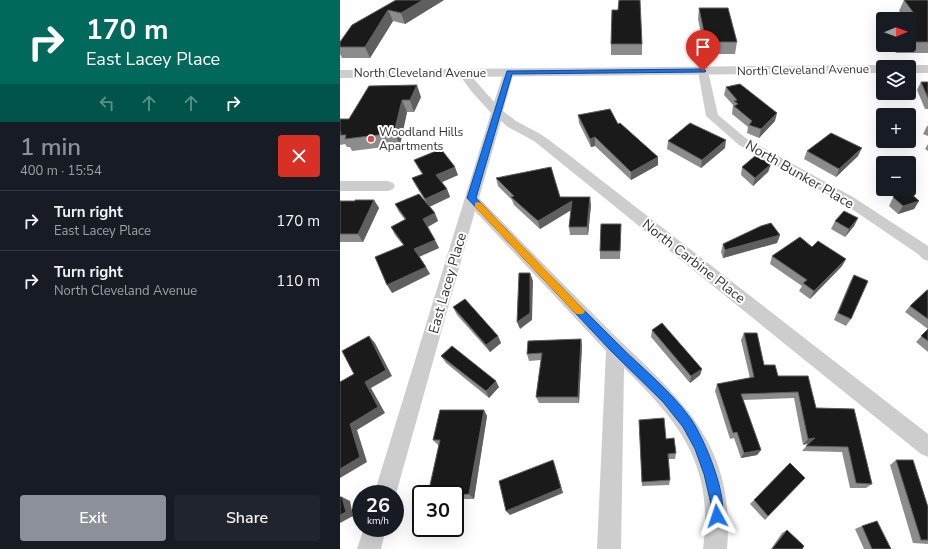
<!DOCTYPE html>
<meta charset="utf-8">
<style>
body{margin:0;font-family:"Nunito Sans",sans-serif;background:#20242c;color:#f1f3f6;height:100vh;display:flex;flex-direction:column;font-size:15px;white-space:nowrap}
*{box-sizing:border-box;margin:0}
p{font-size:13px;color:#9ea1a6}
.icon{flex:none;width:22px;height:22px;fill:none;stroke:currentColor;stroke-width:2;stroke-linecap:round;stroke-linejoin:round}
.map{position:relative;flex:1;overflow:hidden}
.sheet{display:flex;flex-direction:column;background:#171b24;width:340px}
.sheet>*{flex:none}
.top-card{background:#00695c;color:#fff;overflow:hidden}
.needle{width:26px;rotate:89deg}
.tools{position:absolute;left:536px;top:12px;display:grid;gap:8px}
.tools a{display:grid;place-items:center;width:40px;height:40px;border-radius:4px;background:#171b24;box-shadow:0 4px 16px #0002;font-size:20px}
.speed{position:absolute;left:12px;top:485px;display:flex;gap:8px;font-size:20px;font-weight:700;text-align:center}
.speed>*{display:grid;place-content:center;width:52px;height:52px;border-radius:50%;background:#171b24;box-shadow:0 4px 16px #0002;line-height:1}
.speed small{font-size:10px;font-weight:400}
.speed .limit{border:2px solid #111;border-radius:6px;background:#fff;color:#111}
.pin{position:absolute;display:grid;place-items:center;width:34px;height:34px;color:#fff;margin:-41px -17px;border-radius:50% 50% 50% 0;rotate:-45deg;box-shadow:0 0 4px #0007}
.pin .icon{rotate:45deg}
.me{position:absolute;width:44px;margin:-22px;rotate:355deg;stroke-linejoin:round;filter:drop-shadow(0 0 3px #0008)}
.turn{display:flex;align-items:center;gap:14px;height:84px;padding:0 20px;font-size:18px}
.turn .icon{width:52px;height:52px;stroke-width:2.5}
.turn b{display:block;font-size:28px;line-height:34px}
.lanes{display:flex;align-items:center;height:38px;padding:0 20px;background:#0003;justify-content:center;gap:20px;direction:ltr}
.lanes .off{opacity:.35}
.round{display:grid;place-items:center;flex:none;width:42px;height:42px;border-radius:4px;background:#20242c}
.summary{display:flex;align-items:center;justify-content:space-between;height:68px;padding:0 20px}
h1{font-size:24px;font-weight:600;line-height:30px;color:#8c9099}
.primary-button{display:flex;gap:8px;margin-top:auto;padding:8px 20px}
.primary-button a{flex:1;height:46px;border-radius:4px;background:#8c9099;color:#fff;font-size:16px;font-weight:600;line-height:46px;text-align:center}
.primary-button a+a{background:#20242c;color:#f1f3f6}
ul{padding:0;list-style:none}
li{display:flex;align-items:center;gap:12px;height:60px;padding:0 20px;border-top:1px solid #363941}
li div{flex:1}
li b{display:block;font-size:15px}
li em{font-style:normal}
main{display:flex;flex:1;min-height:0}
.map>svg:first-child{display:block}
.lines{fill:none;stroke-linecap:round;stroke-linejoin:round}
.minor{fill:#cdcdcd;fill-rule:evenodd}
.tertiary{fill:#cdcdcd;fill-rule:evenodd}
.wall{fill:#8c8c8c}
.shaded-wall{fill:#5f5f5f}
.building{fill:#1a1a1a;stroke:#5f5f5f}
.route{fill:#1a73e8;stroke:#114b97}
.slow{fill:#f59e0b}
.poi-dot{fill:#d1514e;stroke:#fff;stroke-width:1.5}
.labels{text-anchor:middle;stroke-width:4;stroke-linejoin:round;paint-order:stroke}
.far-street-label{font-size:12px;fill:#333;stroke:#fff}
.far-poi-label{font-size:12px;fill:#333;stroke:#fff;text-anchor:start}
.street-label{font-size:14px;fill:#333;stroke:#fff}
</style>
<main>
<section class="sheet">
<div class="top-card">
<div class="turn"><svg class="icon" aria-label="right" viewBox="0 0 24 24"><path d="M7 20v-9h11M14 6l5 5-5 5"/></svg><div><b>170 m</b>East Lacey Place</div></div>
<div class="lanes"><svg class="icon off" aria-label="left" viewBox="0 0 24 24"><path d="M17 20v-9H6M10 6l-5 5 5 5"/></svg><svg class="icon off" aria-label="ahead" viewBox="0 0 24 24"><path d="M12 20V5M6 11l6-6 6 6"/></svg><svg class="icon off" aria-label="ahead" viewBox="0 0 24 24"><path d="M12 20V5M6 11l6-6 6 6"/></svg><svg class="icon" aria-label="right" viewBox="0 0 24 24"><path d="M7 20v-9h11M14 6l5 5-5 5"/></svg></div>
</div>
<div class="summary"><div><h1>1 min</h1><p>400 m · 15:54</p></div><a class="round" style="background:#d93025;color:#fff"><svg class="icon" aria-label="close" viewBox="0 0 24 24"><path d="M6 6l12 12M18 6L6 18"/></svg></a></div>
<ul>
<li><svg class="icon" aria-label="right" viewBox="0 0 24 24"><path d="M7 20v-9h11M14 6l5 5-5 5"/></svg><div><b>Turn right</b><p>East Lacey Place</p></div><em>170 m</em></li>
<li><svg class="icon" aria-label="right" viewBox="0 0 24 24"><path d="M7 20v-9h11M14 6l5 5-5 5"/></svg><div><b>Turn right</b><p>North Cleveland Avenue</p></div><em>110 m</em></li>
</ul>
<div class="primary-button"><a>Exit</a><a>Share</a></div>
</section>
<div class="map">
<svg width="588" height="549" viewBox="0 0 588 549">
<rect width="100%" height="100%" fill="#fff"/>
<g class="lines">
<path class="minor" d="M363,68L368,71L378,115L407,139L513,197L588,246V261L583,259L578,254L503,203L399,145L366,116L358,71Z
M169,69L174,72L163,111L176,121L202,135L225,152L588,434V457L581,454L215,158L194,141L168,127L161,121L139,198C180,240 221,282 262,323C333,394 397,437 387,549H363C374,465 341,424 284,368L281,549H257L266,351L135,211L56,494L55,496V494H34L151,113L132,92L118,73L123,70L127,71L154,102L164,72Z
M0,181H48L53,183L55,186L53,189L48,191H0Z
M24,528H46L41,549H17Z"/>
<path class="tertiary" d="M543,65L549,67H543V73L0,78V70Z
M569,65H588V73H569V67H563Z"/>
</g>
<path class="wall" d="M56,0H104L65,24L53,21L30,58H2L0,54V42Z
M564,0H588V53H556L551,45H569V19H543V33L539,26L543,16H563L559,11Z
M359,8L397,42L395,54H365L358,19Z
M271,44H302V55H271Z
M581,82H588V109H585L577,90Z
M29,86L81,97L74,112H67L60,145L12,151L10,147H7L5,144L0,145V119H9Z
M386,87L435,121L419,138L407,133L408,127L392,114L393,105L384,95Z
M238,115L278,124L318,165L291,180L255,146L251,147L239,123Z
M587,126H588V136L583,134Z
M328,141L385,148L361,168L327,149Z
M588,144V151L585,149Z
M467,151L518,156L496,177L464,159Z
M74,160L118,175L102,182L107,189L110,197L89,207L98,221L88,227L99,248L79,256L90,274L52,293L63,245L55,235L51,227L65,220L59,212L55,204H87L76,186L72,178L82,174L78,168Z
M431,164L428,172L413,186L401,175L402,167Z
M156,178L220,197L251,205L248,235H230L229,227L231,210L200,229L174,205L172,200L158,186Z
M557,189L579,201L574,209L558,214L549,206Z
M34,200L39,208L23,242H0V201H15Z
M518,218L514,226L505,237L491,229L495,221Z
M281,224L280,259H260V251Z
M440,235L437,243L383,258L381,252L383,244Z
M472,247L506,259L502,266L470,299L459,291L462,286L430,264L432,256Z
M514,275L511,319L506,326L494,320L510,282Z
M588,290V329L565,312L570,306Z
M113,307L158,336L161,343L150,352L117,315Z
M588,329V352L576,342Z
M312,330L362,369L360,375L350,383L311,337Z
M404,333L424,365L438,376H468L476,408L514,409L532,484L526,488H510L502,452L462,451L469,443L463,445L454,398L403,400L421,450L417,455L401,458L394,438L390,439L375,391L377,384L410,378L401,340Z
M241,339L242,346L239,403H199L196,397L201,360L189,361L187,354Z
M101,356L159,387L149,398L106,363Z
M144,410L147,416L134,499H115V494L98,445L93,440Z
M299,420L326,439L336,453L335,459H328L330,480L329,485L302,486Z
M556,460L588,507V544L573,543L550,465Z
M465,478L425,520L410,504L414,500Z
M522,526L551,549H524L515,529Z
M447,530L462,549H431L442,533Z"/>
<path class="shaded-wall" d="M83,0H104L65,24L61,13Z
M48,10L53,21L30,58L25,47Z
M77,85L81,97L74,112L70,100Z
M62,100L67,112L60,145L54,133Z
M437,113L435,121L419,138L421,129Z
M255,137V146L251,147L250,139Z
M386,140L385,148L361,168L362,160Z
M522,148L518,156L496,177L499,169Z
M318,157V165L291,180V172Z
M431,164L428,172L413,186L415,178Z
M115,167L118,175L100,183L96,175Z
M107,189L110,197L89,207L85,199Z
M250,197L251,205L248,235L247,227Z
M34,200L39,208L23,242L18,234Z
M232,201L233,209L200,229L198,221Z
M579,201L574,209L558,214L563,206Z
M95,213L98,221L87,227L83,219Z
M518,218L514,226L505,237L509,229Z
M440,235L437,243L383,258L385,250Z
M95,240L99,248L79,257L74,249Z
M506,259L502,266L470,299L474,291Z
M86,267L90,274L52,293L47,285Z
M190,273L193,281L192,320L180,329L177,322Z
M29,336L35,343L52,376L31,388L45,413L17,430L27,462L0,478V469L10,424Z
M158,336L161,343L150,352L146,345Z
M241,339L242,346L239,403L238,397Z
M362,369L360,375L350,383L351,376Z
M156,381L159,387L149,398L146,391Z
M144,410L147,416L134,499L129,494Z
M475,438L470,443L463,445L468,439Z
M421,450L417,455L401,458L404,453Z
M213,460L215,465L223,493L170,515L166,511Z
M2,497L10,501L13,516L0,523V515Z"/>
<path class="building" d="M56,0H83L61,13L48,10L25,47H0V42L12,25Z
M279,0H300L302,44H271L272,10H278Z
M564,0H588V42H569V19H545L543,16H576Z
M359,8H388L397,42H366Z
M581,82H588V98Z
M400,84L437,113L421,129L409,125L412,121L394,106L398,104L394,101L397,100L386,87Z
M77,85L70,100H62L54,133L5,139L6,135H0L1,132H0V119H9L29,86Z
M270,109L278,124L280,123L318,157L291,172L255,137L250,139L238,115Z
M350,123L386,140L362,160L328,141Z
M491,133L522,148L499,169L467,151Z
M101,149L115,167L96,175L107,189L85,199L72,178L83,174L74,160Z
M415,156L431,164L415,178L402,167Z
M211,167L220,197H250L247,227H229L232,201L198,221L171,197L174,196L156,178Z
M558,189H566L579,201L563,206L553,197Z
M79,194L95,213L83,219L95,240L74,249L86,267L47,285L35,257L64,245L51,227L66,219L55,204Z
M15,200H34L18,234H0V201H15Z
M504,211L518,218L509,229L495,221Z
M431,223L440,235L385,250L383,244L421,226Z
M261,224H281L280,251H260Z
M460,237L472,247L478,241L506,259L474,291L463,283L467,280L432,256Z
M179,273H190V313L177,322Z
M514,275L528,281L511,319L498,313Z
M587,290H588V319L570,306Z
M125,299L158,336L146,345L113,307Z
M322,323L362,369L351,376L312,330Z
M588,329V341L581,336Z
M404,333H417L424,365H435L438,376H468L476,408L514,409L532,484L516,483L508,447L466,446L475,438L468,439L458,392L401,394L421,450L404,453L397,432L393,433L377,384L414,377Z
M29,336L46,370L25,382L38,407L10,424L20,457L0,469V382L14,374L2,351Z
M241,339L238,397H196L202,353L187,354L188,341Z
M112,346L156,381L146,391L101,356Z
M100,410H144L129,494L115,495V494H88L100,440H93Z
M324,418L326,439L334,438L336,453L328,454L330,480L302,482L299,420Z
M213,460L221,488L166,511L159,481Z
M556,460H573L588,507V540H581Z
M450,463L465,478L428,516L414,500Z
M0,497H2L6,512L0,515Z
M537,521L551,549H532L522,526Z
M447,530L464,546L462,549H432Z"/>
<path class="route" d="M363,69L366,71L365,72L172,74L136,198C183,247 230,297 279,345C303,369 331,391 351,419C364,438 390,499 381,521L377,523L372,521L370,516L371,504L364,474L355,449L343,427L323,402L271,351L127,198L167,71Z"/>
<path class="slow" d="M138,202L141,203L243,309L245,311L243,314H236L135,207V203Z"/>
<circle class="poi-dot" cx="31" cy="139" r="4"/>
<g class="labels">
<g class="far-street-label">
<text transform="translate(463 70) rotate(-1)" y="4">North Cleveland Avenue</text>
<text x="80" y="77">North Cleveland Avenue</text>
</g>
<g class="far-poi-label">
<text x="39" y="136">Woodland Hills<tspan x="39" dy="14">Apartments</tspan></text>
</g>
<g class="street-label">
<text transform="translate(460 174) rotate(30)" y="5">North Bunker Place</text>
<text transform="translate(354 261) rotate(38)" y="5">North Carbine Place</text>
<text transform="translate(107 283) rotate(-74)" y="5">East Lacey Place</text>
</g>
</g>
</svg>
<div class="tools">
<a><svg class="needle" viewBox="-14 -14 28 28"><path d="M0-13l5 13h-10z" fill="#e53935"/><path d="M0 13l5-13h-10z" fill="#9ea1a6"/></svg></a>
<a><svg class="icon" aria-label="layers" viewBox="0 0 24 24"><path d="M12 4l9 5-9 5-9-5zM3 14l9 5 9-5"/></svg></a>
<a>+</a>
<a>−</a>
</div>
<div class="speed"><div>26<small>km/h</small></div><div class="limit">30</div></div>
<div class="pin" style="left:363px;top:71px;background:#d93025"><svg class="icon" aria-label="arrive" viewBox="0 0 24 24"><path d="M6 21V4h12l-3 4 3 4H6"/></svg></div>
<svg class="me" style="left:377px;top:516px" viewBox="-20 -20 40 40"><path d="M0-17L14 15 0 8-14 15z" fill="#1a73e8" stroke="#fff" stroke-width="4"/></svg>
</div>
</main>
